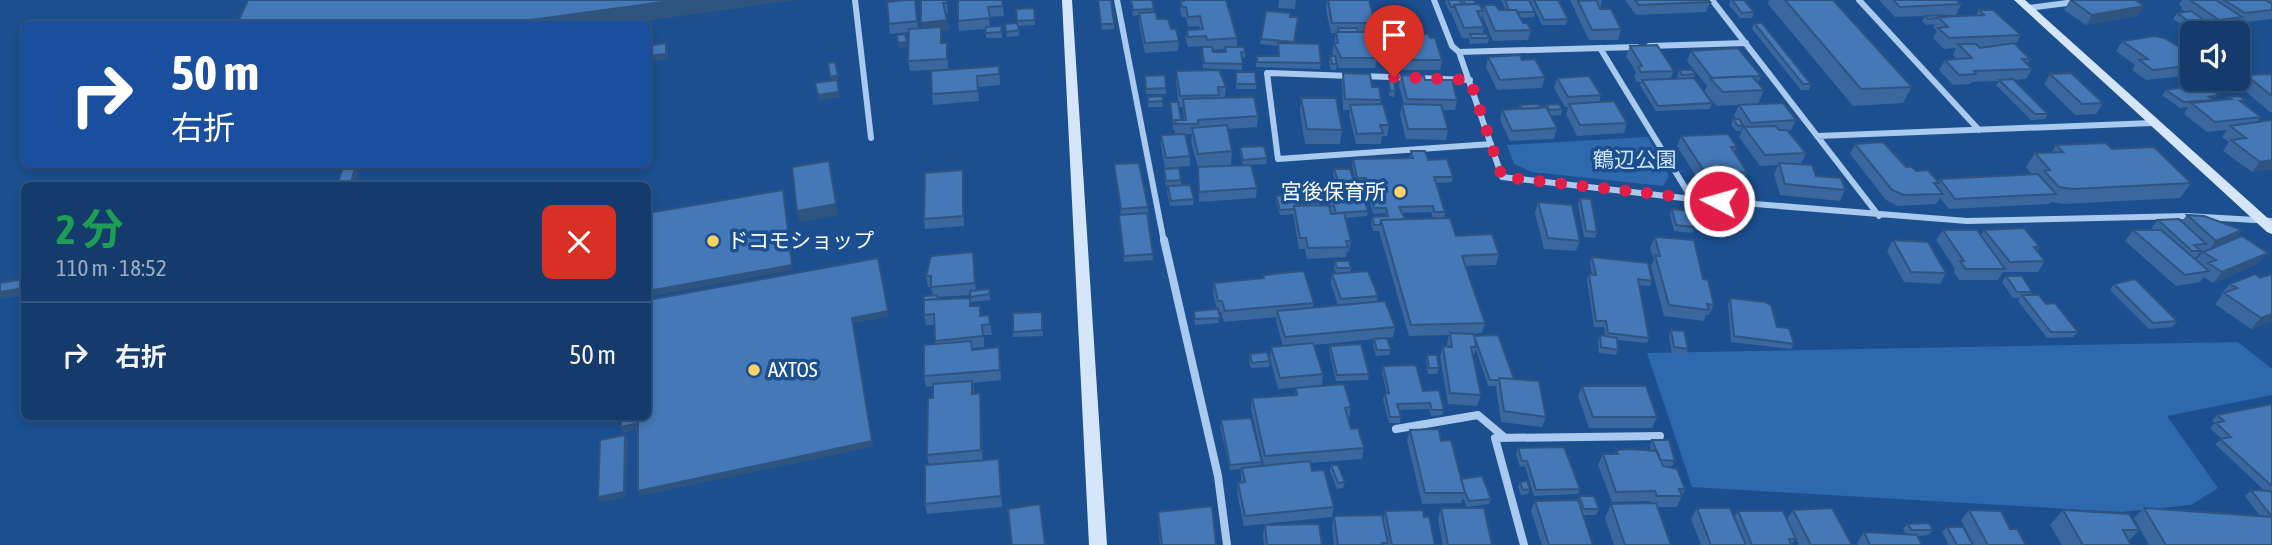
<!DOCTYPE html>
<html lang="ja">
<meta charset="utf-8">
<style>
body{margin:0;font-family:"Asap Condensed","Noto Sans JP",sans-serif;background:#214673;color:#f1f3f6;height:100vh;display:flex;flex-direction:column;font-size:26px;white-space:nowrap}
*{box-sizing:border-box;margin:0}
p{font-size:23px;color:#9dadc1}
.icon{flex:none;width:38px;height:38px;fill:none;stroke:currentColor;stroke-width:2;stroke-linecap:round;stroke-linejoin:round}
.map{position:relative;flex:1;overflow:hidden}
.sheet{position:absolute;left:21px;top:182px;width:630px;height:238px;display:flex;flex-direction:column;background:#143b6b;border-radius:10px;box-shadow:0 4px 10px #0003,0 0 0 2px #33557e}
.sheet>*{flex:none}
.hud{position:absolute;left:21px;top:21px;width:630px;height:147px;border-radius:10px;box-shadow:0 4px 10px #0003,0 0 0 2px #33557e;background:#1a4fa0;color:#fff;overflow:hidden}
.buttons{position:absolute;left:2180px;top:21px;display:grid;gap:14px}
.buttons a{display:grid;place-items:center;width:70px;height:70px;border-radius:10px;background:#143b6b;box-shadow:0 4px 10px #0003,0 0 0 2px #33557e;font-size:35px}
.pin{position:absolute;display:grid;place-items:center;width:60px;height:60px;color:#fff;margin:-72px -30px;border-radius:50% 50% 50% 0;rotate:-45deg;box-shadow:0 0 7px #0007}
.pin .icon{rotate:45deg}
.me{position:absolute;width:77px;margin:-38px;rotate:276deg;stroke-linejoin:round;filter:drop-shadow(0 0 5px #0008)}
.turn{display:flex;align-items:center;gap:24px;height:147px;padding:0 35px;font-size:32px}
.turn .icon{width:91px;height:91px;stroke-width:2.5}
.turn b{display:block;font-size:49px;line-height:60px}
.round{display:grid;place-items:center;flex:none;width:74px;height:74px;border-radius:10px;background:#214673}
.overview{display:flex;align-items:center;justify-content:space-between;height:119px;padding:0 35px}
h1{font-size:42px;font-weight:700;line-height:52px;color:#1e9e55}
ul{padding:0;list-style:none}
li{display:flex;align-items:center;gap:21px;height:105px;padding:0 35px;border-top:2px solid #33557e}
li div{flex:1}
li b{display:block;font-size:26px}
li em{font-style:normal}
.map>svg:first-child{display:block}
.green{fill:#2e69ad}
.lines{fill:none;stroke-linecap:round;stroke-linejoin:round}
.street-far1{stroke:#a9c9ee;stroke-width:6}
.street{stroke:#a9c9ee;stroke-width:8}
.secondary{fill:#d6e6fa;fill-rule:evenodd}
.wall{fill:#3a679d;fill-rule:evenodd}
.shaded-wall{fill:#305480}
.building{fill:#4478b7;stroke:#305480;stroke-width:2}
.route{stroke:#e11d48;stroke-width:12;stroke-dasharray:0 21.6}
.poi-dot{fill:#ffd166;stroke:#1b4f8f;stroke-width:2.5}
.labels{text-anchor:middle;stroke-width:7;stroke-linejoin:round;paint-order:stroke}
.park-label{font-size:21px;fill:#cfe3fa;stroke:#1b4f8f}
.poi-label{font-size:21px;fill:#fff;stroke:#1b4f8f;text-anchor:start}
</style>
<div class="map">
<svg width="2272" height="545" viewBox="0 0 2272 545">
<rect width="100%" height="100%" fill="#1b4f8f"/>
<path class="green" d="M1648,137L1669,176L1663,186L1532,172L1514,164L1507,145Z
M2238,342L2272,369V395L2167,416L2218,488L2191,505L2121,512L1692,487L1647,353Z"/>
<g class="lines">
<path class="street-far1" d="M855,0L871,138
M1117,0L1164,242
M1434,0L1452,46L1459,52L1502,177L1692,199L1967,221L2187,216L2272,221
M1712,0L1879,216
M1859,0L1979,130
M2028,8L2091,0
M1649,46L1746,43
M1600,48L1692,199
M1459,52L1637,47
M1350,76L1267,73L1278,159L1491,144
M1362,76L1470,80
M1817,136L2153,123"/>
<path class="street" d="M1164,240L1218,476L1227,545
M1396,429L1478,415L1504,437
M1524,545L1495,438L1660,436"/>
<path class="secondary" d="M1062,0H1072L1107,545H1089Z
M2014,0H2025L2272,222V234L2267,232Z"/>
</g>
<path class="wall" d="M915,0L918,28H922L947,0L948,13H946L949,30L942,31V43H947L948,69L910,71L908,61L909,32L890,34L889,24Z
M1002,0L1004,16L989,17L990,27L1002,32V38H986V29L959,31L958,21Z
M1098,0L1114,24V29L1102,30Z
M1130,0H1152L1154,12L1157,19L1171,29L1179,41L1178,51L1145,53L1139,23V15L1133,16Z
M1181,0H1226L1237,38V47L1245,52V58H1242V70L1203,68L1202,47H1206L1205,46L1188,47L1186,40L1187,30L1200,29L1199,26L1188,27L1186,17H1182L1180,11ZM1225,49V52H1213L1212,50Z
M1279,0H1296L1295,9L1278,8Z
M1327,0L1375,23L1373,33H1371L1377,58L1375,68H1339L1336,60L1337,64L1336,70H1331L1329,61L1330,56H1334L1332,53L1336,33H1331L1326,10Z
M1446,0H1460L1461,1V0H1474L1475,4L1483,11L1484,5L1499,10H1506L1501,0H1529L1535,12L1534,17L1520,18L1523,23L1531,30L1528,40L1493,41L1482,15L1481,19L1484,27L1483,34L1489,38L1488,43L1470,44L1469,38H1462L1452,15V12L1450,13L1445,2Z
M1530,0H1558L1568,19L1566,25H1542Z
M1570,0H1602L1600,9L1621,29L1618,40H1589L1575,11V8H1574Z
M1625,0H1708L1710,2L1706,12L1636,15Z
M1731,0H1744L1754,12L1752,18H1740L1729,5Z
M1769,0H1833L1912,87L1903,103L1853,106L1768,4Z
M1879,0H1956L1961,4L1956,15H1943L1945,17L1976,16L1979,10L2021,35L2015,45L2030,59L2027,64L2032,69L2026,79L2014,80L2048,114L2045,119L2031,120L1996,85L1999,81L1972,82L1970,84L1953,85L1939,70L1945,60L1957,59L1953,55L1956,48L1944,49L1933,38L1937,31L1933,27L1935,24L1926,25L1922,21L1925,16L1895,17Z
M2070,0L2138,16L2086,25L2064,10Z
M2182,0H2272V19L2237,23L2234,27L2211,29L2209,32L2194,33L2173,19L2177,13L2186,12L2181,9L2182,7L2179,5Z
M1034,8L1035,25L1018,26L1019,36L1007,37L1005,24L1017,23L1016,9Z
M1387,13L1417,22L1416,28L1390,29L1386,18Z
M1290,17H1298L1294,44L1321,63L1320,69L1256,67L1257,56H1278V46L1260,44L1261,39Z
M1754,23L1811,84L1809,90H1801L1752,29Z
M1396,30L1418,34L1430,38L1442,60L1440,70H1403L1395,40Z
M2122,41L2193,55V75L2146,80L2132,70L2135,65L2116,51Z
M1630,46L1674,71L1670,79H1678L1677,76L1679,70L1695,74L1694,78L1712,103L1710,109L1656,111L1640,86L1641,82H1637L1634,77L1636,72L1626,56Z
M1691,51L1761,76L1758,83L1764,90L1758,104L1717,106L1704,92L1707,86L1687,61Z
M1488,57L1522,60L1545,77L1542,88L1497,90L1486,67Z
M999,66L1000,85L978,87L979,101L933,105L932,94Z
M1176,71L1226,87L1225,97L1258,116L1257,127L1228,129L1232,151L1231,165H1243L1240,153V147L1267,158L1266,164L1249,165L1257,188L1256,198L1199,202L1198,167L1191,142L1192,134H1186L1190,156V166L1165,168L1161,146V135L1175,134V130H1173L1170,102L1181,120H1184L1183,107H1179L1176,82Z
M1236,72L1256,84V89H1236Z
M1343,73L1372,87L1381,100L1380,104L1389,125L1387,136H1382L1381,144H1356L1349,115L1350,110H1343L1342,83Z
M2050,74L2103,103L2096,114L2075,115L2044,84Z
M2272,74V112H2270L2238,85L2246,75Z
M1401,75L1425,80L1457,100L1455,110H1443L1448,129L1446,140L1406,139L1400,115L1402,104H1404L1399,86Z
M1145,76L1166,88V94H1146Z
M1557,78L1601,95L1599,102L1627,123L1624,133L1577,136L1566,114L1568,107H1565L1554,88Z
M1389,81L1395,91L1394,97L1389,96Z
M2166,90L2215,101L2226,99L2228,97L2245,100L2243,103L2261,117L2257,122L2272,120V169L2252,172L2223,151L2229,142L2222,137L2227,130L2207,132L2184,114L2188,107L2180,108L2162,95Z
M1162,96L1163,107H1148V102Z
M1301,98L1342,130L1340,144H1305L1300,112Z
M1520,105L1541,108L1546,107V105L1562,109L1561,115L1550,116L1557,128L1554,139L1510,141L1500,120L1502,110L1519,109Z
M1739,105L1796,120L1791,130L1788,131L1806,153L1801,164H1794L1845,190L1840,201L1780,195L1774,174L1778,165L1760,166L1739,137L1743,128L1742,127L1741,131H1736L1731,125L1733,119H1737L1734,116Z
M1681,136L1737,147L1734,152L1747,172L1742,183L1701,184L1677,146Z
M1855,144L1938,182L1940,179L2032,175L2026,167L2035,153L2052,152L2056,145L2112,149L2191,183L2180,198L2064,204L2051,202L2049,204L1949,209L1940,198L1936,204L1898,206L1886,200L1850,154Z
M1411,151L1428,160L1453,177L1452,182L1436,183L1445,212L1444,218H1433L1431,212L1402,213L1405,219L1456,236L1499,254L1496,265L1465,266L1485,323L1482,333L1474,334V336L1514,379L1546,417L1542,427L1501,422L1496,388L1497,386H1488L1476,349L1473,357L1481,395L1477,406L1448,404L1440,357L1443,346L1447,347V344L1449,335L1409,336L1379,231H1373L1371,223L1372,217L1386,216L1385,213L1373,214L1365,183L1356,184L1352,165L1353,159L1410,158Z
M1114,164L1148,207L1153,260L1124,262L1119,220V215H1121Z
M1164,169L1181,180V185L1194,199L1193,205L1170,206L1167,192L1168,186H1166L1164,175Z
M1334,169L1356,187V190L1368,211L1367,216L1345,218L1351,241L1349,252L1347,251L1346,257L1307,259L1305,249H1299L1293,214L1280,215L1276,202V196L1312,198V193L1338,191L1333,175Z
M964,181V226L925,229L924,219Z
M1580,198L1597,232L1595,238L1584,237L1578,204Z
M1538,202L1580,241L1576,251L1544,249L1535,213Z
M1672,209L1694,227L1692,233L1674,231L1670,215Z
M2187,215L2242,230L2234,239L2258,264L2213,283L2204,277L2200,282L2176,286L2125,241L2133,230H2150L2158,220L2182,221ZM2200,252L2202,253L2196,260L2195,259Z
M1943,230L1981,235L1984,230L2040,247L2037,251L2045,261L2038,272H2003L1998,280H1959L1954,272L1955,269L1936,240Z
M1655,237L1703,279L1714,305L1709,315H1706L1704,321L1664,316L1651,266L1654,259L1650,248Z
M1893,240L1946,273L1940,284L1904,282L1887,251Z
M973,252L976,290L989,289L990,300L971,302L970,295L938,297V300L970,298L971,306L981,316L989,315L992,335H984V347L972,348L973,349L1000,358L1001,380L973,383L974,394L980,393L981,404L983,460L1000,469L1002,507L927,514L925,504L929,465L927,455L933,398V386L926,387L924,376L935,344L934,325H926L924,315L933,295L931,287H928L926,276Z
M1592,257L1652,281L1650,286L1639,285L1649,338L1647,343L1617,340L1618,350L1616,355L1599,353L1598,341L1600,335L1605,336L1604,327H1594L1587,279L1589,274H1592L1590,263Z
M1335,261L1351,268L1350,272L1378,296L1377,301L1395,327L1393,337L1380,339L1391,350L1389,355L1376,356L1373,345L1374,339L1314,345L1323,374L1322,385L1278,389L1270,358L1271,347L1283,346L1276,321L1277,317L1224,322L1221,312H1218L1219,323L1195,325L1194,311L1217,309L1213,294L1214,283L1263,279V275L1314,303L1313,307L1338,305L1331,284L1332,274L1336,273L1334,267Z
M2255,274L2272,321L2251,329L2215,304L2222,295L2221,294L2230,284Z
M2006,276L2032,292L2030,295L2046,304L2078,332L2073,337L2047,338L2018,301L2020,298H2013L2002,282Z
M2114,284L2177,321L2172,327L2149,329L2110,290Z
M1730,298L1777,327L1794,344L1791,349L1731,342L1728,304Z
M1042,312L1043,336L1013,337V332Z
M1671,330L1688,349L1685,355L1672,353L1669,336Z
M1330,346L1369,374L1368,380L1336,381L1329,351Z
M1250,354L1270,361L1269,367L1251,368L1249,360Z
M1427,355L1439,368L1437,374H1428L1426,361Z
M1383,366L1444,410L1442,415L1431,416L1429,409L1399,410L1401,417L1400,423H1389L1383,399L1385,394H1387L1382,372Z
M1582,386L1657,417L1652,428H1589L1578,396Z
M1296,388L1351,407L1349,418H1348L1351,429L1364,448L1362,459L1310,463L1312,471L1334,507L1332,517L1244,526L1237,493L1238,483L1241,482V469L1230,470L1220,426L1221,420L1262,462L1261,466H1264L1251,409L1252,398L1295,395Z
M2272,404V545H2149L2134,518L2144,508L2260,516L2245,496L2251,490L2265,491L2215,444L2222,439L2210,428L2215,423L2212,421L2217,415Z
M1410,430L1441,441L1461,479L1491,499L1489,504L1467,507L1463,498L1461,503L1422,504L1407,440Z
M1652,440L1675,461L1672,466H1663L1685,489L1677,507H1657L1671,545H1614L1605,518L1611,504L1651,503L1650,501L1612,502L1598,465L1603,454H1615L1616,450L1651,451L1650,446Z
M1518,448L1580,489L1578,494L1534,496L1525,466L1520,467L1516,454Z
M1331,465L1345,482L1343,488L1337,489L1330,471Z
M1520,482L1530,489L1528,494L1521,495L1518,487Z
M1579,496L1599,509L1596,515H1583L1593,545H1542L1531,511L1535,501L1578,500Z
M1441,508L1492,545H1443L1438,519Z
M1697,508L1746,545H1701L1691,519Z
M1793,510L1852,545H1799L1793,533L1796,539L1791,545H1746L1735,516L1738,511L1787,519Z
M1969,510L2010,529L2026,545H1974L1961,520Z
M2063,510L2139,530L2129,541L2131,545H2062L2050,525Z
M1385,511L1424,517L1435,545H1334L1332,527L1334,516L1383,519Z
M1158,512L1216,545H1160L1158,522Z
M1907,524L1933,530L1928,535L1918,536L1922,545H1858L1857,543L1864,532L1907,535L1903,529Z
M1265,525L1322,545H1264L1263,535Z
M1947,527L1973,545H1949L1942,532Z"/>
<path class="shaded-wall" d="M678,0H797L623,24H501Z
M2144,6L2138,16L2086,25L2092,15Z
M947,20L949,30L942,31L943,54L941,43L923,33L921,23Z
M907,42V47L899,49L898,43Z
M666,43L668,49V59L648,62V56Z
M838,75L839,81L832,82L830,77Z
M839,92L840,97L819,101L818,95Z
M2272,160V169L2252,172L2260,162Z
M829,161L838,215L799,222L797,211Z
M356,164H360L355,186H350Z
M963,170L964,181V226L963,216Z
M783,190L793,270L648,297V291Z
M2242,230L2230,245L2206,253L2216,241Z
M2268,253L2258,264L2213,283L2222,272Z
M878,258L889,317L853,323L873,447L640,496L638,491L852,318Z
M24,288V295L0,299V292Z
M2272,314V321L2251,329L2261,318Z
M980,393L981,404L983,461L981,450Z
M638,423L641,429L623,433L621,427Z
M625,435L628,441L626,497L600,503L598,497Z"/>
<path class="building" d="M248,0H678L501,24H237Z
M906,0H915L917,21L889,24L887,2Z
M921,0H947V3H943L947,20L921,23Z
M958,0H1002L1003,6L988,7L990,18L958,21Z
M1098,0H1111L1114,24H1101Z
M1131,0H1152L1154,9L1133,10Z
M1184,0H1226L1237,38L1207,40L1206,36L1188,37L1187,30L1203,29L1200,16L1188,17L1186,7H1182L1180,1H1184Z
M1328,0H1369L1375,23H1332Z
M1448,0H1460L1462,4L1454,5V7H1451Z
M1463,0H1474L1475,4H1465Z
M1505,0H1529L1535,12H1518L1516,10H1509Z
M1534,0H1558L1568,19L1544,20Z
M1596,0L1600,9H1611L1621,29L1592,30L1578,1Z
M1635,0H1708L1710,2L1639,5Z
M1732,0H1744L1754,12L1742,13Z
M1785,0H1833L1912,87L1861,89Z
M1893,0H1956L1961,4L1900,7Z
M2071,0H2135L2144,6L2092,15Z
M2190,0H2216L2242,17L2219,20Z
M2224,0H2265L2272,4V10L2245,13Z
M1479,4L1483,11H1477L1484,27L1464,28L1454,5Z
M1484,5H1495L1499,10H1516L1523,23H1527L1531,30L1495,31Z
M1034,8L1035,20L1017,21L1016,9Z
M1979,10H1993L2021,35L1949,38L1938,28L1948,27L1938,17L1984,15Z
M1266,11L1290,13V17H1298L1294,42L1261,39Z
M2191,11L2213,26L2198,28L2177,13Z
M1156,12L1157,19H1168L1171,29H1176L1179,41L1145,43L1139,13Z
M1413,12L1417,22L1391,23L1387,13Z
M1943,15L1945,17L1929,19L1925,16Z
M1017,23L1019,30L1006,32L1005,24Z
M1754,23H1762L1811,84H1803Z
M1002,26L1001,32L985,33L986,27Z
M941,27V43H947V59L908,61L909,29Z
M1338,28H1357L1358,32H1339Z
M1396,30H1417L1418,34H1428L1430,38H1435L1442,60H1405Z
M1336,32H1371L1377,58H1341L1334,43H1338Z
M905,34L907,42L898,43L897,35Z
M1470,34H1487L1489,38H1472Z
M2155,36L2164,38L2193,55V65L2153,70L2139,60L2148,59L2122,41Z
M666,43V54L648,56V46Z
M1278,43L1319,44L1321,63L1257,62V56H1279Z
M2014,43L2030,59H2022L2032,69L1974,71L1976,74L1959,75L1945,60L1972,58L1958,44H1976L1980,48Z
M1657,45L1674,71L1641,72L1638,67L1642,66L1630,46Z
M1202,47H1212L1213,52H1226L1225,47H1244L1245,52H1241L1243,64L1204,63Z
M1738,48L1761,76L1712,78L1691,51Z
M1520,55L1522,60L1535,59L1545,77L1500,80L1488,57Z
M1330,56H1335L1337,64H1332Z
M835,62L838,75L830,77L828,63Z
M999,66V74L977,76L978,91L932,94L931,71Z
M1219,70L1226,87H1218L1219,95L1180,96L1176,71Z
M1679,70H1692L1695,74L1682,75Z
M1236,72H1255L1256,84H1236Z
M1343,73L1370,74L1372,87H1379L1381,100L1345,99Z
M2071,73L2103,103L2082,104L2050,74Z
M2272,74V96L2246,75Z
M1165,75L1166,88L1146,89L1145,76Z
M1401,75L1424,76L1425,80H1452L1457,100L1407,99Z
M1589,76L1601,95L1568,97L1557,78Z
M1752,76L1764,90L1723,92L1710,78Z
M1694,78L1712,103L1658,106L1642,80Z
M2013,79L2048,114H2035L1999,80Z
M837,80L839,92L818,95L815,83Z
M1389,81H1394L1395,91H1390Z
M2202,84L2219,95L2209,97L2213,100L2184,102L2166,90Z
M1162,96L1163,101L1148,102V97Z
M2239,96L2245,100L2240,101L2261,117L2215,122L2191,103L2231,99L2228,97Z
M1254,97L1258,116L1198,120V124H1176L1175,120H1186L1183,99Z
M1301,98H1336L1342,130L1307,129Z
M1614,101L1627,123L1580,125L1569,104Z
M1170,102H1178L1181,120H1175L1176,124H1173Z
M1783,103L1796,120L1751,123L1739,105Z
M1383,104L1389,125H1380L1383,133L1357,134L1350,105Z
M1402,104L1441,105L1448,129H1408Z
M1539,104L1541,108L1522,109L1520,105Z
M1559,104L1562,109L1550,110L1546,105Z
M1546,107L1557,128L1512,131L1502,110Z
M1733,119H1739L1743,125L1738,126Z
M2272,120V160L2260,162L2231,140L2246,138L2230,126Z
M1227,125L1232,151L1198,154L1192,128Z
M1776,126L1779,130H1787L1806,153L1765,155L1744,127Z
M1185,134L1190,156L1166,158L1161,135Z
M1728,134L1737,147H1731L1747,172L1706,174L1681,136Z
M1883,142L1906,167H1912L1916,171L1928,170L1939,183H1934L1943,194L1904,195L1892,190L1855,144Z
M2106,143L2112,149L2154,147L2191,183L2073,189L2059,187L2044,171L2050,170L2035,153L2063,152L2056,145Z
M1264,146L1267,158L1243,160L1240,147Z
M1411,151H1425L1428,160L1447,159L1453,177H1434L1445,212H1434L1433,206L1399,207L1405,219L1381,220L1380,225H1374L1372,217L1388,216L1386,208H1374L1366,178H1357L1353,159L1413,158Z
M829,161L836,204L797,211L792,167Z
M1139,163L1148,207L1121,209L1114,164Z
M1779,163L1812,165L1816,176L1841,178L1845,190L1785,184Z
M344,164H356L350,186H337Z
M1251,165L1257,188L1199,192L1198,167Z
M1179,168L1181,180L1166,181L1164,169Z
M1334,169H1350L1356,187H1340Z
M963,170V216L924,219L925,173Z
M2038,174L2056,194L1955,199L1940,179Z
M1190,185L1194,199L1171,201L1168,186Z
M783,190L792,265L648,291V213Z
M1361,190L1368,211L1336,213L1334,206L1316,205L1312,193Z
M1310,193L1312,200L1301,201L1303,205L1294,206V209L1280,210L1276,196Z
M1580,198L1591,199L1597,232L1586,231Z
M1538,202L1572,205L1580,241L1548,238Z
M1329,205L1331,214L1344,213L1351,241H1346L1348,247L1308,248L1306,238H1300L1294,206Z
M1672,209L1690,211L1694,227L1676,225Z
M1147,213L1153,254L1124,256L1119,215Z
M2187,215L2204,216L2242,230L2216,241Z
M1450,218L1456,236L1492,234L1499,254L1462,256L1485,323L1411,325L1381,220Z
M2179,219L2206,244L2194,245L2201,251H2192L2158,220Z
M2024,228L2040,247H2034L2045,261L2010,262L1984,230Z
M1943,230H1977L2005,269H1966L1960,261H1964Z
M2133,230H2161L2209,271L2185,275Z
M2242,236L2268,253L2222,272L2208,263L2216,260L2203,252Z
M1655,237L1694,240L1703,279L1708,280L1714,305L1707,304L1709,310L1669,305L1655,255L1660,256Z
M1893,240L1928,242L1946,273L1911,272Z
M973,252L975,283L931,287V276H926L931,256Z
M1592,257L1648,263L1652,281L1638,279L1649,338L1608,333L1606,321H1596L1589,274L1596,275Z
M878,258L888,311L852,318L872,441L638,491V423L621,427V416H648V300Z
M1335,261H1349L1351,268H1337Z
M1304,271L1314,303L1225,311L1222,301H1218L1214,283L1264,278L1263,275Z
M1368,271L1378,296L1341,299L1332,274Z
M2255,274L2260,278L2272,274V314L2261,318L2224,293L2237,288L2230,284Z
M2006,276H2022L2032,292H2017Z
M24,279V288L0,292V283Z
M2135,279L2177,321L2153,323L2114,284Z
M989,289L990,294L970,297V291Z
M937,295L938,299L924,300V296Z
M2022,295H2039L2046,304L2055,303L2078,332H2051Z
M970,298V306H980V316L989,315L990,324L982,325L983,336L935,341L934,314L924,315V300Z
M1730,298L1765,302L1771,305L1777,327L1789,328L1794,344L1734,336Z
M1385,301L1395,327L1285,337L1277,311Z
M1218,309L1220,318L1195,319L1194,311Z
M1042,312V330L1013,332V313Z
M1671,330L1684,331L1688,349L1674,347Z
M1450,333L1474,334L1476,347H1471L1481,395L1450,393L1443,346L1452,347Z
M1498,335L1514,379L1499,378V380H1490L1474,336Z
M1600,335L1617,338L1618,350L1601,347Z
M1387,338L1391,350H1377L1374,339Z
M971,341L972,350L999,347L1000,370L924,376V345Z
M1313,343L1323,374L1280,378L1271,347Z
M1361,344L1369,374L1337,375L1330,346Z
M1267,352L1270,361L1252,363L1250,354Z
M1427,355H1437L1439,368H1429Z
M1416,365L1423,391L1439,390L1444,410H1432L1430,403L1397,404L1401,417H1390L1385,394L1389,393L1383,366Z
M1499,378L1539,381L1546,417L1504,411Z
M972,381V394L980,393L981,450L927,455L928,398H933V384Z
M1344,384L1351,407L1345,408L1351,429L1358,428L1364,448L1265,456L1252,398L1297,395L1296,388Z
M1582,386H1646L1657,417H1593Z
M2272,404V486L2220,439L2231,437L2216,423L2224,421L2217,415Z
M1251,418L1262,462L1230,465L1221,420Z
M1439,429L1441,441L1451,440L1465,493H1425L1410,430Z
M625,435L624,492L598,497L600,440Z
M1652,440H1669L1675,461L1660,460Z
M1564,447L1580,489L1536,490L1527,461H1522L1518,448Z
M1630,449L1657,451L1663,466L1677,469L1685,489H1679L1682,496H1657L1655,491L1616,492L1603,454H1618L1616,450Z
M999,459L1001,496L925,504V465Z
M1310,461L1312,471L1324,470L1334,507L1245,516L1238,483L1245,482L1242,468Z
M1331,465H1338L1345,482L1338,483Z
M1482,476L1491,499L1469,501L1464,490L1461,479Z
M1527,481L1530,489L1523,490L1520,482Z
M2251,490L2270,491L2272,493V517Z
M1579,496H1594L1599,509H1584Z
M1578,500L1593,545H1549L1535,501Z
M1656,503L1671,545H1625L1611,504Z
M1040,504L1045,545H1012L1008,509Z
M1212,506L1216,545H1162L1158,512Z
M1441,508H1484L1492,545H1448Z
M1697,508H1730L1746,545H1711Z
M1832,508L1852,545H1811L1793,510Z
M2144,508L2272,517V545H2166Z
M1423,510L1424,517L1429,516L1435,545H1392L1385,511Z
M1969,510L2001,511L2010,529H2017L2026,545H1988Z
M2063,510L2129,514L2139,530H2123L2131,545H2083Z
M1738,511H1783L1796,539H1789L1791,545H1752Z
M1382,515L1388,543H1382L1383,545H1338L1334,516Z
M1929,523L1933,530H1912L1907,524Z
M1319,524L1322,545H1267L1265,525Z
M1947,527H1963L1973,545H1957Z
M1864,532L1917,535L1922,545H1870Z"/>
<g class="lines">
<path class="route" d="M1394,77L1470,80L1502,177L1719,201"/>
</g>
<g class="poi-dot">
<circle cx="1400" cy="192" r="7"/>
<circle cx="713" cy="241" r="7"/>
<circle cx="754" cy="370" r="7"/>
</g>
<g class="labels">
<g class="park-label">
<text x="1635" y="167">鶴辺公園</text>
</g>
<g class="poi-label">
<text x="1386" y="199" text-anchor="end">宮後保育所</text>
<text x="727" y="248">ドコモショップ</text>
<text x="768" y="377">AXTOS</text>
</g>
</g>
</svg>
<div class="buttons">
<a><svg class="icon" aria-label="sound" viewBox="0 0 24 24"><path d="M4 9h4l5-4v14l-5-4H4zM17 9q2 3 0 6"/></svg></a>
</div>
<div class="pin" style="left:1394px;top:77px;background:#d93025"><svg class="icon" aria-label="arrive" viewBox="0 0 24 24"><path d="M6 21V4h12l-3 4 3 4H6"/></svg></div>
<svg class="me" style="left:1719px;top:201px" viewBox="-20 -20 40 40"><circle r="17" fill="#e11d48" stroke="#fff" stroke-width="3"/><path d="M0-11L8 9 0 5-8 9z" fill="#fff"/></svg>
<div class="hud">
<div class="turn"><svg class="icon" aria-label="right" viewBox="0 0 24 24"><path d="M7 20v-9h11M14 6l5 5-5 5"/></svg><div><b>50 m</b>右折</div></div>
</div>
<section class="sheet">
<div class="overview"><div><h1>2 分</h1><p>110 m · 18:52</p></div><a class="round" style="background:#d93025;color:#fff"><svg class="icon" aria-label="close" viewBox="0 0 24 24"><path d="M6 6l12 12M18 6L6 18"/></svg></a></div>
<ul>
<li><svg class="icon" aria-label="right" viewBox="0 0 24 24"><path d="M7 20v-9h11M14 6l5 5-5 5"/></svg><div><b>右折</b></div><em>50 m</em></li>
</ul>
</section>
</div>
